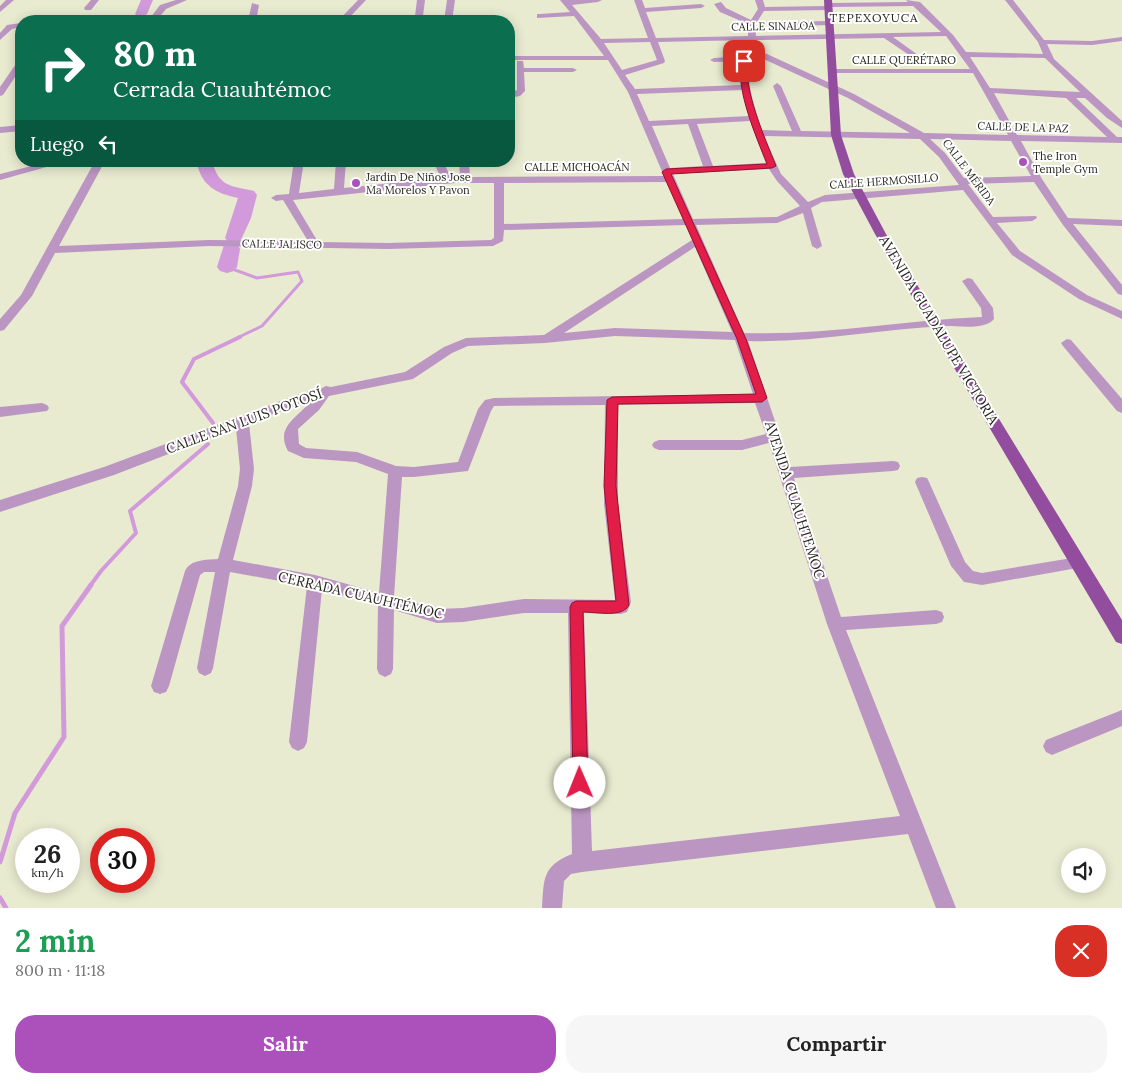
<!DOCTYPE html>
<html lang="es">
<meta charset="utf-8">
<style>
body{margin:0;font-family:Lora,serif;background:#f6f6f6;color:#222;height:100vh;display:flex;flex-direction:column;font-size:19px;white-space:nowrap}
*{box-sizing:border-box;margin:0}
p{font-size:16px;color:#767676}
.icon{flex:none;width:28px;height:28px;fill:none;stroke:currentColor;stroke-width:2;stroke-linecap:round;stroke-linejoin:round}
.map{position:relative;height:908px;overflow:hidden}
.side{display:flex;flex-direction:column;background:#fff;flex:1}
.side>*{flex:none}
.banner{position:absolute;left:15px;top:15px;width:500px;height:152px;border-radius:20px;box-shadow:0 2px 12px #0003;background:#0b6e4f;color:#fff;overflow:hidden}
.controls{position:absolute;left:1061px;top:848px;display:grid;gap:10px}
.controls a{display:grid;place-items:center;width:45px;height:45px;border-radius:50%;background:#fff;box-shadow:0 2px 12px #0003;font-size:25px}
.speed{position:absolute;left:15px;top:828px;display:flex;gap:10px;font-size:25px;font-weight:700;text-align:center}
.speed>*{display:grid;place-content:center;width:65px;height:65px;border-radius:50%;background:#fff;box-shadow:0 2px 12px #0003;line-height:1}
.speed small{font-size:12px;font-weight:400}
.speed .limit{border:8px solid #d22;background:#fff;color:#111}
.pin{position:absolute;display:grid;place-items:center;width:42px;height:42px;color:#fff;margin:-21px;border-radius:10px;box-shadow:0 2px 8px #0006}
.me{position:absolute;width:55px;margin:-28px;rotate:359deg;stroke-linejoin:round;filter:drop-shadow(0 0 4px #0008)}
.turn{display:flex;align-items:center;gap:18px;height:105px;padding:0 15px;font-size:22px}
.turn .icon{width:65px;height:65px;stroke-width:2.5}
.turn b{display:block;font-size:35px;line-height:42px}
.then{display:flex;align-items:center;height:48px;padding:0 15px;background:#0003;gap:10px;font-size:19px}
.round{display:grid;place-items:center;flex:none;width:52px;height:52px;border-radius:20px;background:#f6f6f6}
.head{display:flex;align-items:center;justify-content:space-between;height:85px;padding:0 15px}
h1{font-size:30px;font-weight:700;line-height:38px;color:#1e9e55}
.primary-button{display:flex;gap:10px;margin-top:auto;padding:10px 15px}
.primary-button a{flex:1;height:58px;border-radius:20px;background:#ac51bc;color:#fff;font-size:20px;font-weight:700;line-height:58px;text-align:center}
.primary-button a+a{background:#f6f6f6;color:#222}
.map>svg:first-child{display:block}
.lines{fill:none;stroke-linecap:round;stroke-linejoin:round}
.stream-far2{stroke:#d29adb;stroke-width:3}
.stream-far1{stroke:#d29adb;stroke-width:4}
.stream{stroke:#d29adb;stroke-width:5}
.river{fill:#d29adb;fill-rule:evenodd}
.minor{fill:#bc96c2;fill-rule:evenodd}
.major{fill:#924d9f;fill-rule:evenodd}
.route{fill:#e11d48;stroke:#92132f}
.poi-dot{fill:#ac51bc;stroke:#fff;stroke-width:2}
.labels{text-anchor:middle;stroke-width:4;stroke-linejoin:round;paint-order:stroke}
.far-street-label{font-size:11px;fill:#24261b;stroke:#fff}
.far-poi-label{font-size:11px;fill:#24261b;stroke:#fff;text-anchor:start}
.far-neighbourhood-label{font-size:12px;letter-spacing:1px;fill:#24261b;stroke:#fff}
.street-label{font-size:14px;fill:#24261b;stroke:#fff}
</style>
<div class="map">
<svg width="1122" height="908" viewBox="0 0 1122 908">
<rect width="100%" height="100%" fill="#e8ebd0"/>
<g class="lines">
<path class="stream-far2" d="M227,267L257,278L298,272L302,281L262,326L237,338"/>
<path class="stream-far1" d="M213,423L182,382L194,359L240,337
M90,586L101,571L136,533L130,511L208,444"/>
<path class="stream" d="M0,862L15,813L64,737L62,626L91,585
M0,898L6,908"/>
<path class="river" d="M141,0H153L147,14L141,18L135,14Z
M196,161H212C219,187 231,186 254,191L257,195L251,218L240,242L234,243L228,242L225,238L238,198C215,193 202,186 196,161Z
M231,243L238,245L240,249L237,267L234,271L227,273L220,271L217,267L224,245Z"/>
<path class="minor" d="M6,0H14L0,12V6Z
M91,0H99L91,10H85L84,8Z
M176,0H187L166,9L156,21H148L160,5Z
M358,0H366L346,21H338Z
M417,0H425L423,16L419,18L415,16Z
M447,0H455L452,21H444Z
M560,0H602L598,2L572,5L601,39L648,38L634,0H642L645,8L701,4L705,6L701,8L646,12L656,38L748,36V24L720,12L714,4L721,2L726,8L751,20L758,9L755,0H763L765,7L826,6L829,3L908,2L906,0L920,2L953,35L966,52L1043,54L1038,42L1005,0H1013L1044,40L1092,41L1122,37V41L1092,45L1047,44L1054,59L1122,121V128L1107,118L1085,98H1076L1117,137H1122V143L1021,141L1042,179L1068,218L1122,220V226L1073,224L1122,285V295L1118,294L1063,225L1034,182L968,184L993,217L1036,216L1037,218L1032,221L997,223L1020,251L1087,295L1122,311V319L1079,299L1012,255L963,190L822,202L811,208L822,246L817,249L812,246L803,213L777,223L696,225L744,333C823,336 903,320 982,317L981,308L962,281L968,278L972,279L993,308L994,319C985,330 959,326 946,326C880,329 814,343 748,341L779,433L782,437L781,439L790,467L893,461L898,462L900,466L898,470L893,471L794,478L841,617L936,610L942,612L944,617L942,622L936,624L846,630L956,908H936L908,834L582,872L571,874L564,881L562,908H542C544,879 542,866 572,854L568,613H524L463,622L437,623L394,610L393,669L391,674L385,677L379,674L377,669L378,606L322,589L307,742L304,748L298,751L292,748L289,742L307,586L230,572L213,668L211,673L205,676L199,673L197,668L215,572H204L200,575L169,686L166,692L160,694L154,692L151,686L185,571C191,559 206,560 218,559L238,486L240,469L236,428L114,475L0,512V500L104,467L302,393L320,389L326,386L331,387L405,372L444,347L466,338L544,335L692,240L686,225L504,230L503,241L493,246L388,249L209,246L55,253L32,296L4,330L0,331V319L21,295L95,161H105L59,246L209,240L308,241L283,200L276,201L271,198L276,195L289,194L294,161H304L299,193L334,189L336,161H346L344,188L441,178L433,161H443L451,178L460,177L459,161H469L470,177L664,176L628,92L608,60H509V56H604L574,16L537,18V14H540L570,12ZM913,6L941,32L756,36L755,25L764,11L828,10L831,7ZM946,36L970,69H832L828,71L832,73H973L1008,135L924,133L854,94L758,50L757,40L884,38L915,59H918V55L893,37ZM749,40L750,51L744,56L714,58L710,60L714,62L741,61V85L635,89L625,75L664,63L665,61L658,42ZM650,42L657,60L622,70L604,43ZM755,55L848,98L910,133L801,131L781,86L777,83L773,86L792,131L762,130C755,109 747,85 748,62ZM970,57L1045,58L1080,92L990,88ZM742,90L749,116L649,121L637,94ZM994,93L1066,98L1107,137L1017,135ZM750,121L766,163L713,166L697,124ZM688,124L703,166L670,168L652,126ZM764,136L920,139L939,157L959,185L825,195L808,202L781,174ZM930,139L1011,141L1031,176L964,178L945,153ZM769,169L777,181L800,206L777,217L693,219L673,174ZM667,182L683,219L504,224V183ZM455,183H494V238L491,240L388,243L318,242L293,200ZM695,247L732,332L615,328L564,333ZM615,336L735,340L753,394L494,398L485,400L478,409L458,462L414,467L396,466L357,452L306,448L299,444L298,429L319,410L329,396L413,379L452,353L468,346L545,343ZM313,399C300,416 274,426 288,451L304,458L356,462L388,474L379,593L315,575L233,560L252,486L254,469L249,423ZM755,403L766,434L742,440H659L654,442L652,445L654,448L659,450H742L769,443L827,624L900,816L592,851L584,613L621,614L627,612L631,602L618,504V405ZM605,405L604,504L615,600L524,599L463,608L437,609L394,597L402,477H414L468,471L491,411L494,406Z
M252,3L259,5L256,21H248Z
M829,21H832V25L780,26L776,24L780,22Z
M21,23V27L12,29L0,40V33L7,25Z
M18,61H21V68L3,95L0,96V87Z
M517,61H523L524,68H573L577,70L573,72H524L525,91L520,96L509,98V93L517,90Z
M21,125V131L0,133V127Z
M51,161H68L0,180V174Z
M1067,339L1071,340L1122,399V413L1117,411L1063,346L1061,343Z
M42,403L47,405L49,408L47,411L0,417V407Z
M922,477L927,478L929,482L965,562L973,571L982,573L1078,557L1083,559L1086,563L1083,567L982,585L964,582L951,566L915,482L917,478Z
M1122,710V726L1052,755L1046,752L1043,746L1046,740Z"/>
<path class="major" d="M824,0H832L841,135L854,174L886,234L1122,620V644L1116,642L875,234L843,174L831,135Z"/>
</g>
<path class="route" d="M744,59L748,61C743,90 765,138 776,166L772,168L671,174L746,339L767,398L762,402L618,404L616,486L629,605C623,618 596,612 583,612L588,783L586,789L580,791L575,789L573,783L570,607L572,603L576,601H616L604,486L607,400L612,397L756,394L737,339L662,172L666,169L767,164C756,136 736,91 741,61Z"/>
<g class="poi-dot">
<circle cx="1023" cy="162" r="5"/>
<circle cx="356" cy="183" r="5"/>
</g>
<g class="labels">
<g class="far-street-label">
<text transform="translate(773 26) rotate(-1)" y="4">CALLE SINALOA</text>
<text x="904" y="64">CALLE QUERÉTARO</text>
<text transform="translate(1023 127) rotate(2)" y="4">CALLE DE LA PAZ</text>
<text x="577" y="171">CALLE MICHOACÁN</text>
<text transform="translate(969 172) rotate(53)" y="4">CALLE MÉRIDA</text>
<text transform="translate(884 181) rotate(-4)" y="4">CALLE HERMOSILLO</text>
<text transform="translate(282 244) rotate(1)" y="4">CALLE JALISCO</text>
</g>
<g class="far-poi-label">
<text x="1033" y="160">The Iron<tspan x="1033" dy="13">Temple Gym</tspan></text>
<text x="366" y="181">Jardin De Niños Jose<tspan x="366" dy="13">Ma Morelos Y Pavon</tspan></text>
</g>
<g class="far-neighbourhood-label">
<text x="874" y="22">TEPEXOYUCA</text>
</g>
<g class="street-label">
<text transform="translate(939 330) rotate(59)" y="5">AVENIDA GUADALUPE VICTORIA</text>
<text transform="translate(244 421) rotate(-20)" y="5">CALLE SAN LUIS POTOSÍ</text>
<text transform="translate(795 500) rotate(72)" y="5">AVENIDA CUAUHTEMOC</text>
<text transform="translate(361 595) rotate(13)" y="5">CERRADA CUAUHTÉMOC</text>
</g>
</g>
</svg>
<div class="controls">
<a><svg class="icon" aria-label="sound" viewBox="0 0 24 24"><path d="M4 9h4l5-4v14l-5-4H4zM17 9q2 3 0 6"/></svg></a>
</div>
<div class="speed"><div>26<small>km/h</small></div><div class="limit">30</div></div>
<div class="pin" style="left:744px;top:61px;background:#d93025"><svg class="icon" aria-label="arrive" viewBox="0 0 24 24"><path d="M6 21V4h12l-3 4 3 4H6"/></svg></div>
<svg class="me" style="left:580px;top:783px" viewBox="-20 -20 40 40"><circle r="19" fill="#fff"/><path d="M0-13L10 11 0 6-10 11z" fill="#e11d48"/></svg>
<div class="banner">
<div class="turn"><svg class="icon" aria-label="right" viewBox="0 0 24 24"><path d="M7 20v-9h11M14 6l5 5-5 5"/></svg><div><b>80 m</b>Cerrada Cuauhtémoc</div></div>
<div class="then">Luego<svg class="icon" aria-label="left" viewBox="0 0 24 24"><path d="M17 20v-9H6M10 6l-5 5 5 5"/></svg></div>
</div>
</div>
<section class="side">
<div class="head"><div><h1>2 min</h1><p>800 m · 11:18</p></div><a class="round" style="background:#d93025;color:#fff"><svg class="icon" aria-label="close" viewBox="0 0 24 24"><path d="M6 6l12 12M18 6L6 18"/></svg></a></div>
<div class="primary-button"><a>Salir</a><a>Compartir</a></div>
</section>
